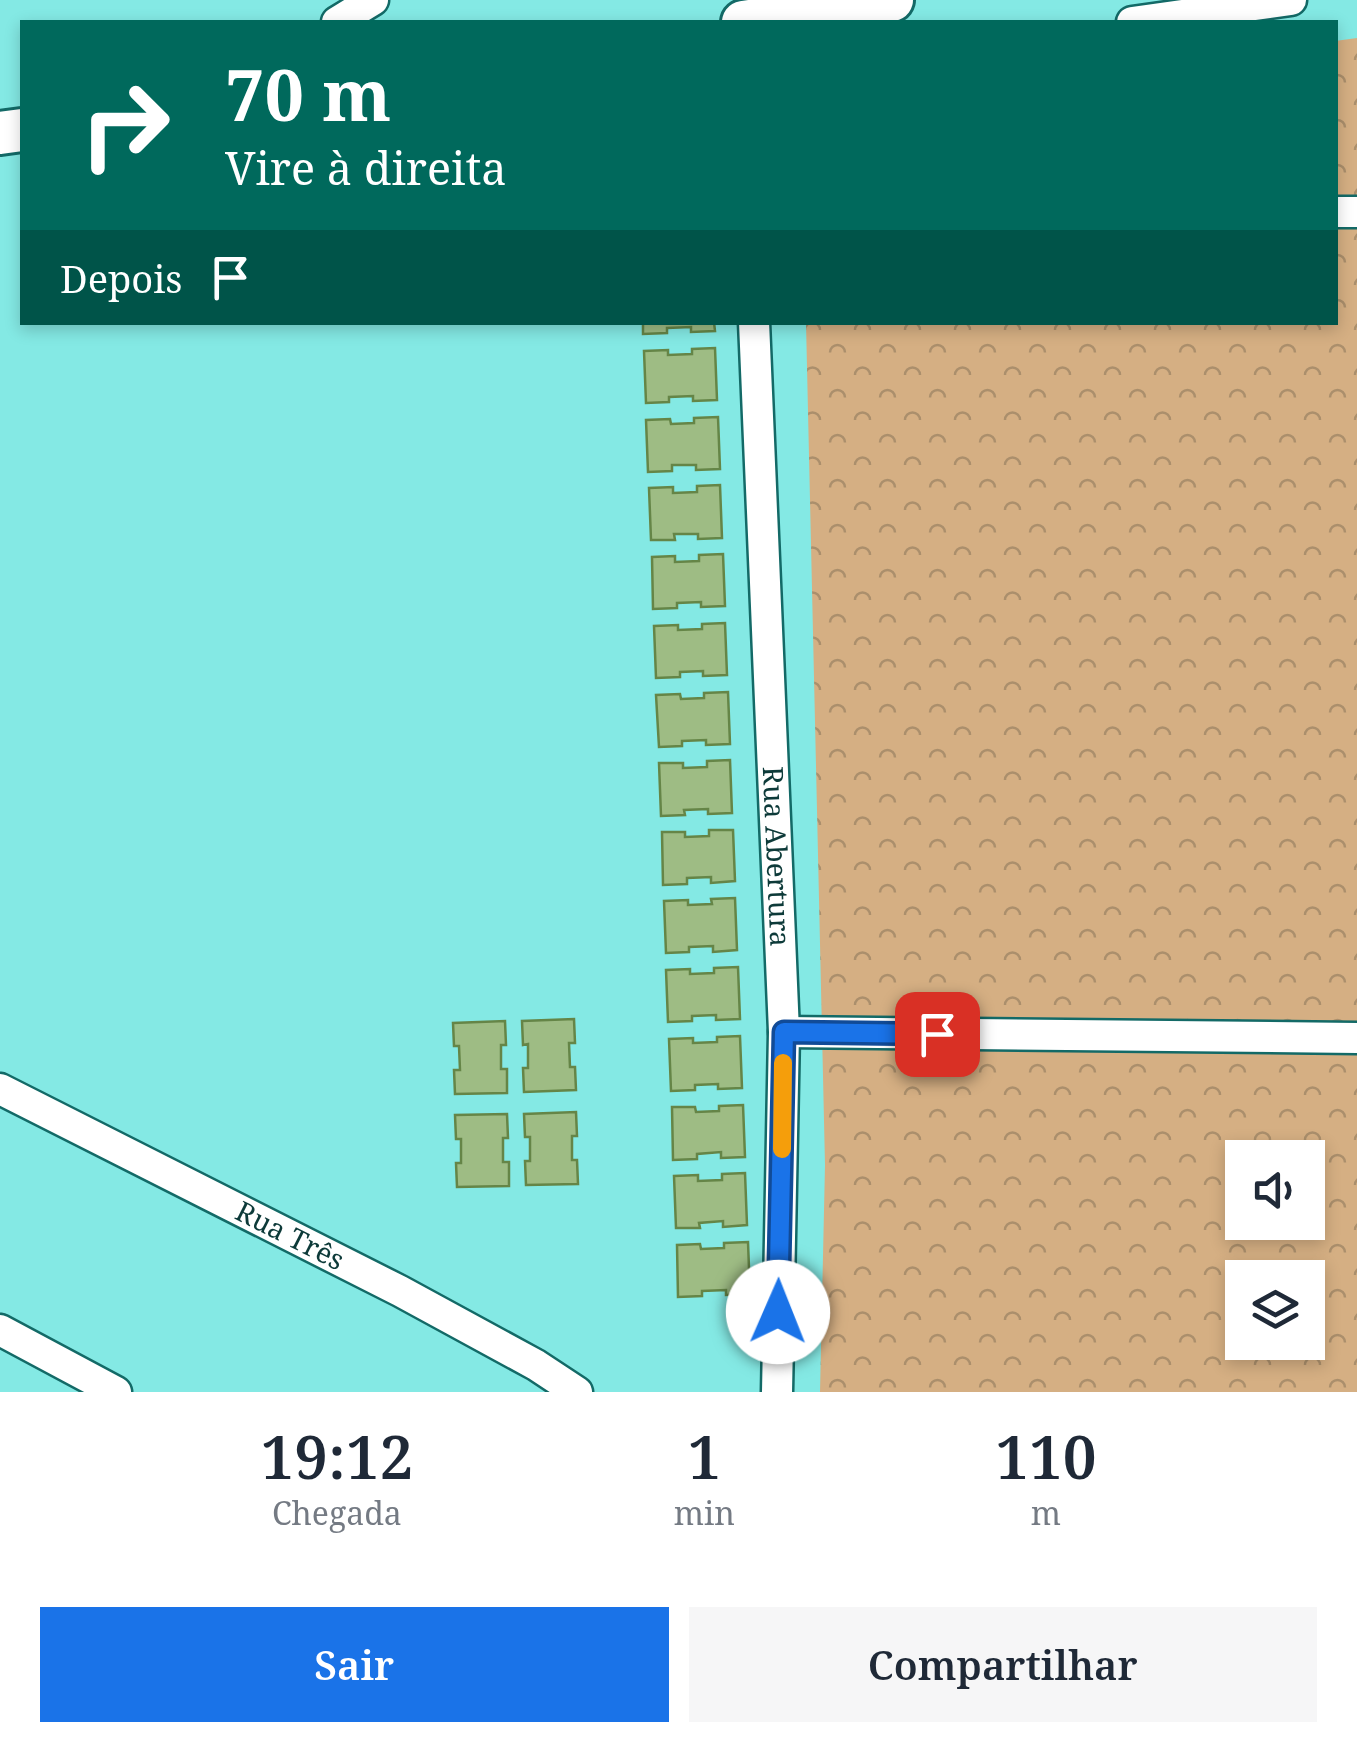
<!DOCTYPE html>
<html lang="pt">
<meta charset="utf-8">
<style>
body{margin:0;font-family:"Noto Serif",serif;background:#f6f6f7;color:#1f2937;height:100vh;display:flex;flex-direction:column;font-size:38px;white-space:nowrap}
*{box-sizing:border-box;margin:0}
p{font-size:32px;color:#747a83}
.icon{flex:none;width:55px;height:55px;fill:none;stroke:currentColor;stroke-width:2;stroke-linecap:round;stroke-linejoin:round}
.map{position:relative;height:1392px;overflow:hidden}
.sheet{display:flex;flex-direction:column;background:#fff;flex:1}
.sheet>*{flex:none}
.guide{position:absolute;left:20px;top:20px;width:1318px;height:305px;border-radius:0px;box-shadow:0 5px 15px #0003;background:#00695c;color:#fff;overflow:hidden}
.tools{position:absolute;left:1225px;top:1140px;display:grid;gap:20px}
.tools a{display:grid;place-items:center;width:100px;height:100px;border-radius:0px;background:#fff;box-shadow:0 5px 15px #0003;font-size:50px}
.pin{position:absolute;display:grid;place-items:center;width:85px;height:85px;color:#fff;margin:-42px;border-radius:20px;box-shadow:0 5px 15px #0006}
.me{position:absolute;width:110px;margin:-55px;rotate:1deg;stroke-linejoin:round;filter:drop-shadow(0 0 8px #0008)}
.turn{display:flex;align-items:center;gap:35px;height:210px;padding:0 40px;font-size:45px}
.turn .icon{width:130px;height:130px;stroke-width:2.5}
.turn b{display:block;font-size:70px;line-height:85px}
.then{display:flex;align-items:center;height:95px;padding:0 40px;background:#0003;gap:20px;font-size:38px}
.eta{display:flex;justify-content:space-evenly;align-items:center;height:170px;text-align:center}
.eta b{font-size:60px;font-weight:600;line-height:70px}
.primary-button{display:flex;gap:20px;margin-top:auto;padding:20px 40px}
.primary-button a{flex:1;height:115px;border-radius:0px;background:#1a73e8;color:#fff;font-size:40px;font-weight:600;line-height:115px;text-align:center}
.primary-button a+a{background:#f6f6f7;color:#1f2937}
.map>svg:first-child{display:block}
.forest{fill:url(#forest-crowns);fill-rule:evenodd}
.building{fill:#9ebc84;stroke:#658547;stroke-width:2.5}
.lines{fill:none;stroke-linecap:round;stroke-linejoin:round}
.street-casing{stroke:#136a67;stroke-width:35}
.secondary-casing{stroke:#136a67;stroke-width:48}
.street{stroke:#fff;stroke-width:30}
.secondary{stroke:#fff;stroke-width:42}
.route-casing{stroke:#114b97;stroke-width:25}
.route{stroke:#1a73e8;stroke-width:18}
.slow{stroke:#f59e0b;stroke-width:18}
.labels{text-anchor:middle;stroke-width:8;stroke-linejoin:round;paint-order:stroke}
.street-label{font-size:28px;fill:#0d3a39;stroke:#91f7f1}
</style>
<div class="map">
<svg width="1357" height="1392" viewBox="0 0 1357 1392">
<defs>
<pattern id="forest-crowns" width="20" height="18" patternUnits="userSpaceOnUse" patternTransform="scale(2.5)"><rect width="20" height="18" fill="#d5af83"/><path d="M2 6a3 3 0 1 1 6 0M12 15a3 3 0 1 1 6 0" fill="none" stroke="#ab8f6c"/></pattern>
</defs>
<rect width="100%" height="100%" fill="#84e9e4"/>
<path class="forest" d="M1357,38V1392H820L825,1165L806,323L1335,322V41ZM1242,1158H1308V1222H1242ZM1242,1278H1308V1342H1242Z"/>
<path class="building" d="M643,322H714L715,331L691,332V327L667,328V333L643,334Z
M715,348L717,400L693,401V396L669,397V402L646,403L644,351L668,350V355L692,354V349Z
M718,417L720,469L696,470V465H672V471L648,472L646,420L670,419L671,424L694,423V418Z
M720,485L722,538L698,539V534H674L675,540H651L649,488L673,487V493L697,492V486Z
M723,554L725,606L701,607V602L677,603V608L653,609L652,557L675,556V562L699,561V555Z
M725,623L727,675L703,676V671L680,672V677L656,678L654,626L678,625V630L702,629V624Z
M728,692L730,744L706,745V740L682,741V746L659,747L656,695L680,694L681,699L704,698V693Z
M730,760L732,813L708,814V809L684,810L685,815L661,816L659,763H683V768L707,767V761Z
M709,830H733L735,881L711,883V877L687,878V884L663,885L662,832H685V837L709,836Z
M735,898L737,950L713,952V946L689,947V952L666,953L664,901L688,900V905L712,904L711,899Z
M738,967L740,1019L716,1020V1015L692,1016V1021L668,1022L666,970L690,969V974L714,973V968Z
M574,1019L575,1043H569L570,1067H575L576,1090L524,1092L523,1068H528V1044L523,1045L522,1021Z
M505,1021L506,1045H501V1069H507V1093L455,1094L454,1070H460L459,1046H454L453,1023Z
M740,1036L742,1088L718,1089V1084L695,1085V1090L671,1091L669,1039L693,1038V1043L717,1042V1037Z
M743,1105L745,1157L721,1158V1152L697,1154V1159L673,1160L672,1107H695L696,1112L719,1111V1106Z
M576,1112L577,1136H572V1160H577L578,1184L526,1185L525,1161H530V1137H525L524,1114Z
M507,1114L508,1138H503V1162H509V1186L457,1187L456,1163H461V1139H456L455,1115Z
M745,1173L747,1225L723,1227V1221L699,1223L700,1228H676L674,1176L698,1175V1181L722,1180V1174Z
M748,1242L750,1294L726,1295V1290L702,1291V1296L678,1297L677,1245L700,1244L701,1249L724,1248V1243Z"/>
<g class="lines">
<defs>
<g id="street">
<path d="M337,22L373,0"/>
<path d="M1132,22L1291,0"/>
<path d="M1335,212H1357"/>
<path id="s1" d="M754,322L784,1032L777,1392"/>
<path d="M784,1032L1357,1038"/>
<path id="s2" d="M0,1089L400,1291L536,1365L577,1392"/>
<path d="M0,1330L116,1392"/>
</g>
<path id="secondary" d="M743,22L892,0
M0,133L22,130"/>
</defs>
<use href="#street" class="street-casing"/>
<use href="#secondary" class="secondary-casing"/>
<use href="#street" class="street"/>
<use href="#secondary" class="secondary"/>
</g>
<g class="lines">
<defs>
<path id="route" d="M778,1312L784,1032L937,1034"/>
</defs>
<use href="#route" class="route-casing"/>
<use href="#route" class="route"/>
<path class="slow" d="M782,1149L783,1063"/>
</g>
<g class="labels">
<g class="street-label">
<text dy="10" stroke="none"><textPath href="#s1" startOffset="535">Rua Abertura</textPath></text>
<text dy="10" stroke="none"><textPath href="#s2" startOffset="325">Rua Três</textPath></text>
</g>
</g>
</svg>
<div class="tools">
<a><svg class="icon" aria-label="sound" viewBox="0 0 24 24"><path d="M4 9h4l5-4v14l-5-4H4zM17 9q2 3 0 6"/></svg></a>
<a><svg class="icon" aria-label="layers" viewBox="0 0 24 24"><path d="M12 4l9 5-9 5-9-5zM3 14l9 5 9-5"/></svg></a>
</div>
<div class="pin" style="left:937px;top:1034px;background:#d93025"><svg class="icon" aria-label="arrive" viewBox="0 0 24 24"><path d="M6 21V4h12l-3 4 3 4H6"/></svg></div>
<svg class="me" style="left:778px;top:1312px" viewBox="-20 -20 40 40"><circle r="19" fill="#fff"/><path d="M0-13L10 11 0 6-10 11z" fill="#1a73e8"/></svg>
<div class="guide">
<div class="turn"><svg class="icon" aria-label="right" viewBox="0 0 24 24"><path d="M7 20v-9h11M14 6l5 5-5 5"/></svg><div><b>70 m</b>Vire à direita</div></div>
<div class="then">Depois<svg class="icon" aria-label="arrive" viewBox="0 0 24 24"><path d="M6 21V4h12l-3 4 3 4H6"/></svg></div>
</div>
</div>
<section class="sheet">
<div class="eta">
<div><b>19:12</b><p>Chegada</p></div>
<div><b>1</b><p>min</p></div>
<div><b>110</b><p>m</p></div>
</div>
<div class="primary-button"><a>Sair</a><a>Compartilhar</a></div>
</section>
